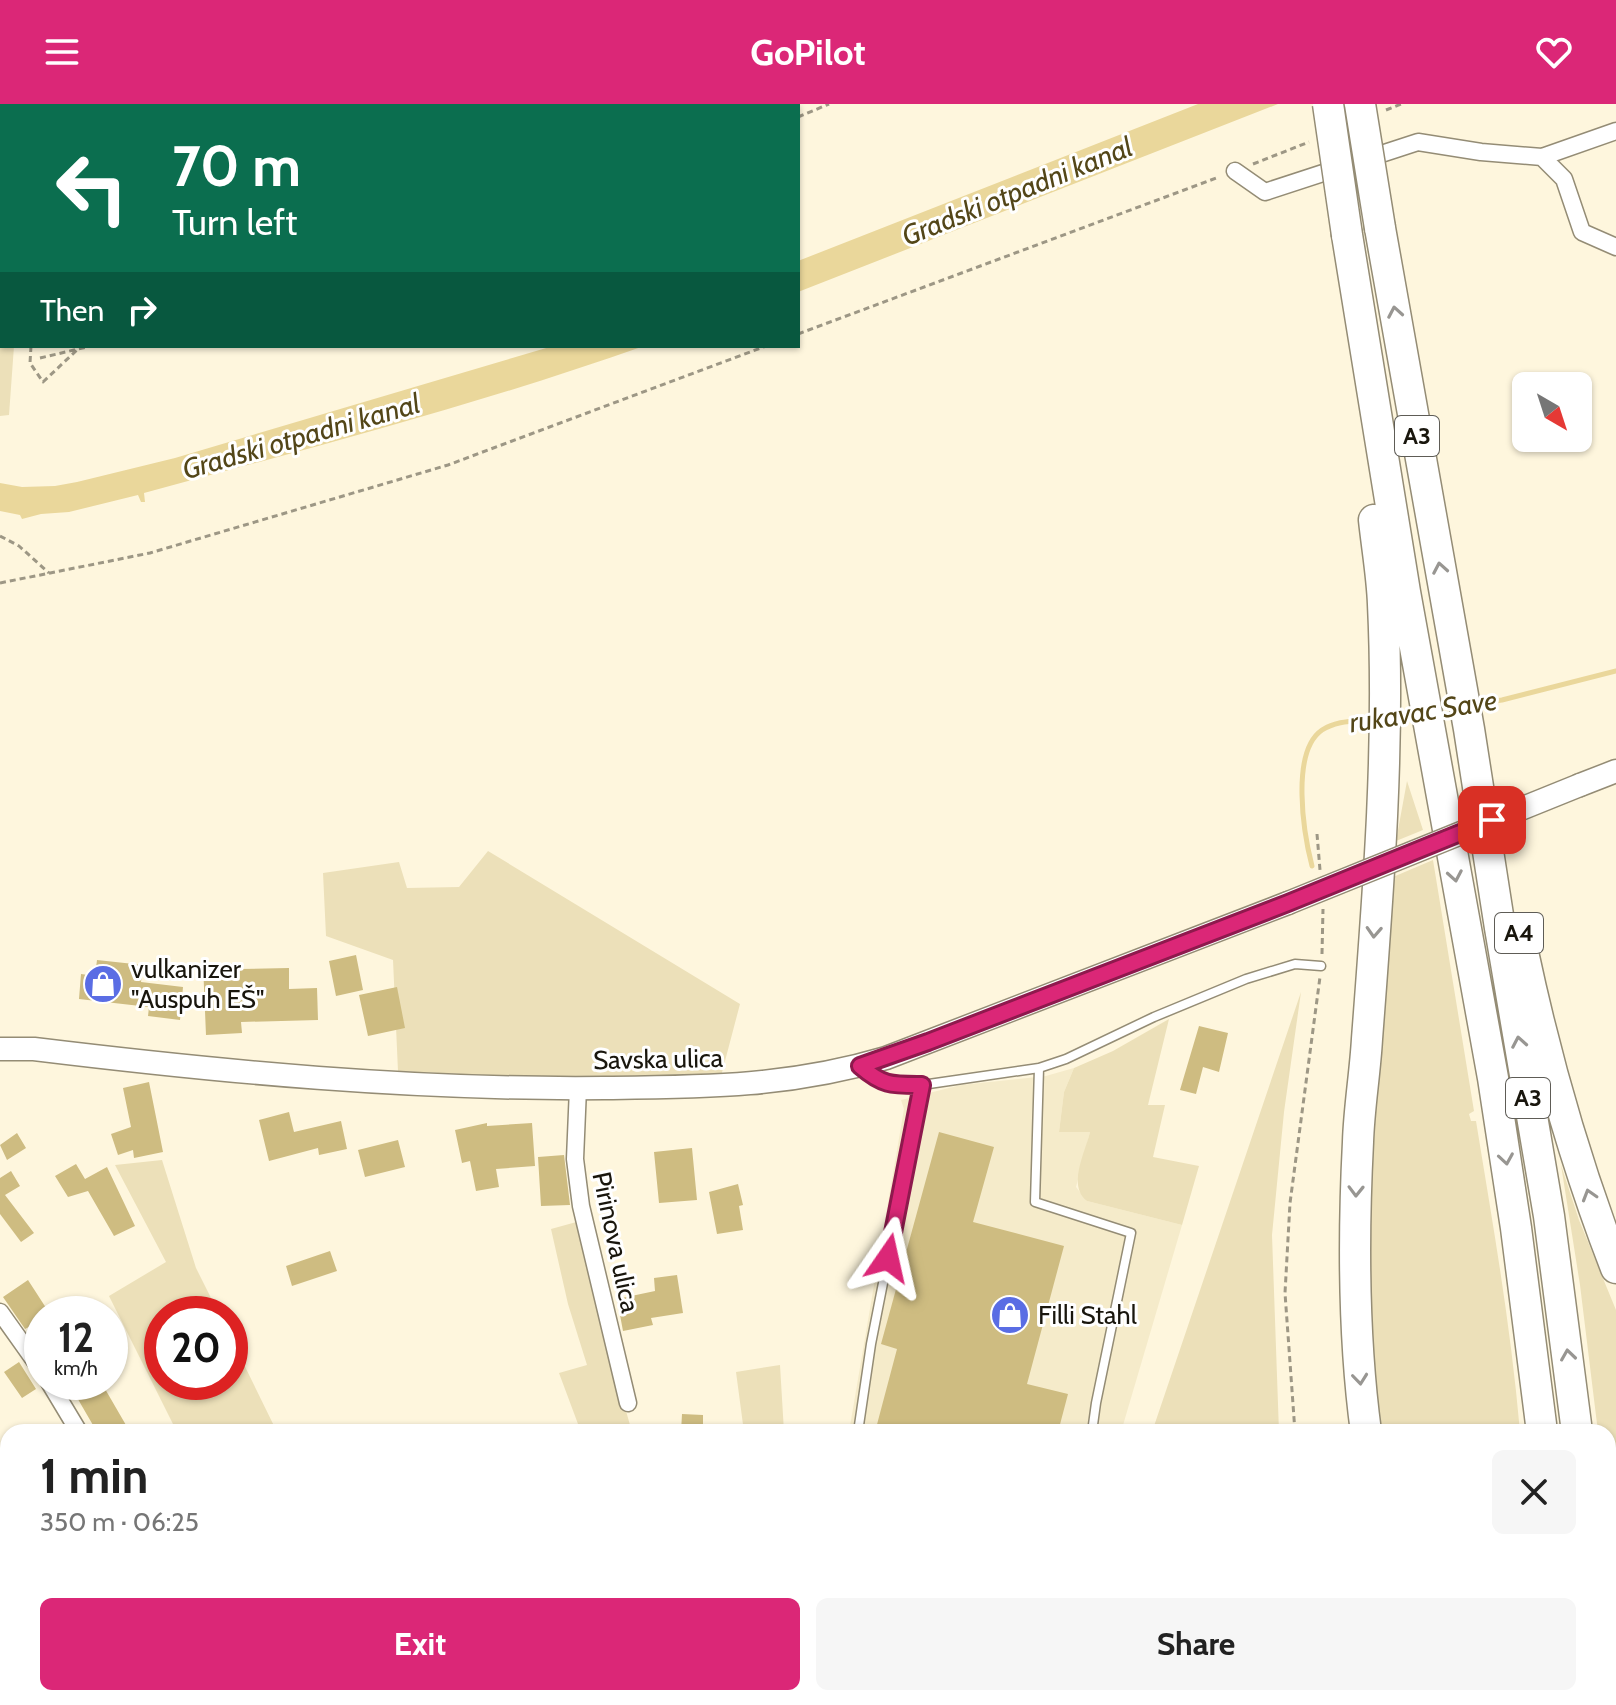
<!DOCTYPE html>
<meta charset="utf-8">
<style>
body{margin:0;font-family:Cabin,sans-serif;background:#f6f6f6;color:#222;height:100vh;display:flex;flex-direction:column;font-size:30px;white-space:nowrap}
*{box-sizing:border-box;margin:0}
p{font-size:26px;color:#767676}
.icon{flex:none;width:44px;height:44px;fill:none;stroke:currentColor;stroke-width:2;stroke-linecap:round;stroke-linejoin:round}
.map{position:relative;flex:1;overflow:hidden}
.side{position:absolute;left:0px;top:1320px;width:1616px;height:282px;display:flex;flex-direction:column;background:#fff;border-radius:24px 24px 0 0;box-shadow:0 2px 6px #0004}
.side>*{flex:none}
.guide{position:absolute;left:0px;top:0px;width:800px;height:244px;box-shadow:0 2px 6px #0004;background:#0b6e4f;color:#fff;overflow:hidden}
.needle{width:52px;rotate:141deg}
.controls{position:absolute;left:1512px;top:268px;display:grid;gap:16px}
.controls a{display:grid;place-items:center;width:80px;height:80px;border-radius:12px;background:#fff;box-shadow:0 2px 6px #0004;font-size:40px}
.speed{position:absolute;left:24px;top:1192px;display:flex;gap:16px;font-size:40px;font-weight:700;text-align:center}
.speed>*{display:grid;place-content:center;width:104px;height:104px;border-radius:50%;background:#fff;box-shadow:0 2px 6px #0004;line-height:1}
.speed small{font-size:20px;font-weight:400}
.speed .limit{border:12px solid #d22;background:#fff;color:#111}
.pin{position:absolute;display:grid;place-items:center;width:68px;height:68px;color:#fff;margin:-34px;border-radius:16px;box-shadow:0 4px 12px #0006}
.me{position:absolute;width:88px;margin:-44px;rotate:11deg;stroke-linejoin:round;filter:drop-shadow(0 0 6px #0008)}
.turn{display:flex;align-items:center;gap:28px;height:168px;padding:0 40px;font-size:36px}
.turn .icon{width:104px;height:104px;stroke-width:2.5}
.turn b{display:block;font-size:56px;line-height:68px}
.then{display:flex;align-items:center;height:76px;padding:0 40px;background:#0003;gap:16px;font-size:30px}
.round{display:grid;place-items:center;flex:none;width:84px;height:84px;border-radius:12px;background:#f6f6f6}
.summary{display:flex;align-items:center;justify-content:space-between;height:136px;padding:0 40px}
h1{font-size:48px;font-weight:800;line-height:60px}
.primary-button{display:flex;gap:16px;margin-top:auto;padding:16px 40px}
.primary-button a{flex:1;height:92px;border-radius:12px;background:#db2777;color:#fff;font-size:32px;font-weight:800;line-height:92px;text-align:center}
.primary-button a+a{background:#f6f6f6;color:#222}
header{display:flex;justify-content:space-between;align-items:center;height:104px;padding:0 40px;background:#db2777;color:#fff;font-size:36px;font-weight:800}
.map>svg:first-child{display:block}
.built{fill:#f5ebca}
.green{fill:#ece0b9}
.water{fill:#ead79b}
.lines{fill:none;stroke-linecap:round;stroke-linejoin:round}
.stream{stroke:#ead79b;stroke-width:5}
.building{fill:#cebc81}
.service-casing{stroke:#948c75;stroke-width:11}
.minor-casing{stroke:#948c75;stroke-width:19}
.secondary-casing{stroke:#948c75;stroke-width:25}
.motorway-casing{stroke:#948c75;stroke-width:33}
.path{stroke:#9d9785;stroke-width:3;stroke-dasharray:6 4;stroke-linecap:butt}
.service{stroke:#fff;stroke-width:8}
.minor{stroke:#fff;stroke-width:16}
.secondary{stroke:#fff;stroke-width:22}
.motorway{stroke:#fff;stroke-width:30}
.secondary-bridge-casing{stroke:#948c75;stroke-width:25;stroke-linecap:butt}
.motorway-bridge-casing{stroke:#948c75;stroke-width:33;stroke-linecap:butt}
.secondary-bridge{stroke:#fff;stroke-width:22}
.motorway-bridge{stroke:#fff;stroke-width:30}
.oneway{stroke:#989692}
.route-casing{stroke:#8e194d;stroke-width:20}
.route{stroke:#db2777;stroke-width:14}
.labels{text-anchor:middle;stroke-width:6;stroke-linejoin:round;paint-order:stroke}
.shield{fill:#fff;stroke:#5e5c56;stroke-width:2}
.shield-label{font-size:24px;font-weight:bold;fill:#19160d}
.poi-label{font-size:26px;fill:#19160d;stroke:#fff;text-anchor:start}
.street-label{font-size:26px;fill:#19160d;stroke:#fff}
.water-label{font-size:28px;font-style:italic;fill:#534618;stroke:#fff}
</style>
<header><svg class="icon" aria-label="menu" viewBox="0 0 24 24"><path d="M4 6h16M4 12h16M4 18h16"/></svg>GoPilot<svg class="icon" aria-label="heart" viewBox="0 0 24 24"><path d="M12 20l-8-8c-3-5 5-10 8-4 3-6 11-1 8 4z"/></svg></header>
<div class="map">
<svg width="1616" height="1601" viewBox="0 0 1616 1601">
<rect width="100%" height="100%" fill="#fef6dd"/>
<path class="built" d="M1074,964L1064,988L1059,1028H1090L1076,1083L1087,1097L1182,1121L1121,1328H849L904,1005L901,996L961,981L1046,972Z"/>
<path class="green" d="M0,0H719L2,2V242H14L9,311L0,312Z
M1407,677L1423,726L1396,737Z
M488,747L740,900L720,976L572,975L398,967L393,856L326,832L323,769L399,758L407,784L459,783Z
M1433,756L1474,1007L1469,1010L1471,1017H1476C1493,1121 1511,1223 1520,1328H1379L1369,1246L1368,1081L1393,773Z
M1301,888L1284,1008L1272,1131L1279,1328H1152Z
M1169,915L1148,1001H1165L1153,1053L1199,1062L1182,1121L1087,1097C1067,1082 1085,1049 1090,1028H1059L1064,988L1074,964L1113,947Z
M162,1056L196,1164L219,1210H162V1278H230V1232L277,1328H177L109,1192L166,1158L115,1061Z
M1561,1061L1579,1116L1616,1206V1601H1612L1608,1328H1598L1580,1181Z
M580,1117L610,1251L630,1321L641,1320L643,1328H581L559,1269L587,1261L568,1200L551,1125Z
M780,1261L784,1328H744L736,1268Z
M877,1594H1002L1006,1601H881Z"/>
<path class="water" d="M1198,0H1278L798,188V157Z
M553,242H644C480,300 311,344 144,389L145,398H141L138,391L69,408L41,410L22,415L20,411L0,407V379L22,383L55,382L77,378L175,354Z"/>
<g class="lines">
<path class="stream" d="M1473,600L1502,596L1616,567
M1394,612L1416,609
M1312,762C1304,731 1290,648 1322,626C1337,616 1359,617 1376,614"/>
</g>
<path class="building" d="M356,851L363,886L336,892L329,857Z
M97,856L143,861L141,878L183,883L180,916L148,912L149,903L79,895L81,870L95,872Z
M239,859V865L289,864V885L317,884L318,916L241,918L242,929L206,931L203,860Z
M397,883L405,924L368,932L359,891Z
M1199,922L1228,929L1219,968L1203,963L1196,990L1180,986Z
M149,978L163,1048L134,1054L133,1046L118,1051L111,1030L131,1023L123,984Z
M289,1008L294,1028L341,1017L347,1045L319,1051L318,1044L269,1057L259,1016Z
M487,1019V1022L532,1019L535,1062L496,1065L499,1083L476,1087L470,1057L462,1059L455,1026Z
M939,1028L994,1043L973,1118L1064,1142L1027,1280L1068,1290L1058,1328H875L897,1245L881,1240Z
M17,1029L26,1044L7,1056L0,1041Z
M398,1036L405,1063L365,1073L358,1046Z
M692,1044L697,1096L659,1099L654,1048Z
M564,1051L570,1101L541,1102L538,1053Z
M76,1060L85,1075L107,1063L135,1122L114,1132L88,1087L68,1093L55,1072Z
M11,1067L20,1082L5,1091L34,1129L21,1138L0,1110V1074Z
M738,1080L743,1101L739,1102L743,1126L717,1130L709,1088Z
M330,1147L337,1167L292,1182L286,1162Z
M677,1171L683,1209L651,1214L653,1221L623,1227L617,1195L655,1187L654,1174Z
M28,1176L50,1210H42V1216L25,1225L3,1193Z
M19,1258L36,1285L22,1294L4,1268Z
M68,1278H101L130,1328H97Z
M682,1310L703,1311V1324H696V1328H681Z"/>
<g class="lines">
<defs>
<path id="service" d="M1039,964L1035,1098L1131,1129L1096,1299L1092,1328
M864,965L876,976L896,981H922L1039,964L1066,955L1154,913L1246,875L1295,860L1321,862
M858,1328L871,1240L922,981
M0,1411L2,1413"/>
<path id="minor" d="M1542,53L1564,75L1582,128L1616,143
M1235,67L1265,88L1418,38L1481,48L1542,53L1616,27
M578,984L575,1055L581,1102L628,1299
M0,1208L42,1267
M49,1278L79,1328"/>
<path id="secondary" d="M1580,681L1616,667
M0,945H34C223,968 413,986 604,984C703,983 789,983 886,954L1288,799"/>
<path id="motorway" d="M1380,124L1469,625L1500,824L1549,1112L1577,1328
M1347,131L1405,488L1493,974L1516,1124L1542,1328
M1523,848C1546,956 1576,1061 1616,1164
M1366,1328C1353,1232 1353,1135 1358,1038C1359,1004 1365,970 1367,935C1378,791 1390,644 1383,500C1382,472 1377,444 1374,416
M1426,1594L1428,1601
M1555,1594V1601
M1590,1594V1601"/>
</defs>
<use href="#service" class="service-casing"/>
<use href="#minor" class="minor-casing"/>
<use href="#secondary" class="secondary-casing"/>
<use href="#motorway" class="motorway-casing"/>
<path class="path" d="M701,2L706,0
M1386,6L1401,0
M798,13L829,0
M1253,60L1309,38
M798,230L1219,73
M31,242L30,259L43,278L78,245
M40,254L91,242
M0,432L19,442L49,469
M0,479L150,449L448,361L766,242
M1317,730L1320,766
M1322,850L1323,805
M1295,1328L1285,1189L1290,1099L1320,873
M1351,1594L1354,1601"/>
<use href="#service" class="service"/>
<use href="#minor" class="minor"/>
<use href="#secondary" class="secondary"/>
<use href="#motorway" class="motorway"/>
<defs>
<path id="secondary-bridge" d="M1288,799L1580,681"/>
<path id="motorway-bridge" d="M1328,0L1347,131
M1360,0L1380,124"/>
</defs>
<use href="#secondary-bridge" class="secondary-bridge-casing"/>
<use href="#motorway-bridge" class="motorway-bridge-casing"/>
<use href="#secondary-bridge" class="secondary-bridge"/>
<use href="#motorway-bridge" class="motorway-bridge"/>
</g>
<defs><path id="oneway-chevron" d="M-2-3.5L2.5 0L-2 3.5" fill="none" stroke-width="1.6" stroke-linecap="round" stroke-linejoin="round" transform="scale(2)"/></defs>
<g class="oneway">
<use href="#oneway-chevron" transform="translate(1395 208) rotate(-100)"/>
<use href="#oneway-chevron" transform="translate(1440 464) rotate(-100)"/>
<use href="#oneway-chevron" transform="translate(1455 772) rotate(80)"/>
<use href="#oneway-chevron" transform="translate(1374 828) rotate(93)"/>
<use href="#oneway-chevron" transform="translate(1519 938) rotate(-100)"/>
<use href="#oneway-chevron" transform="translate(1506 1055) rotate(81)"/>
<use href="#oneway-chevron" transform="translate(1356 1087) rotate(91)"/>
<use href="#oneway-chevron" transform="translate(1589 1091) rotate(-107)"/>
<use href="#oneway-chevron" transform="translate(1568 1251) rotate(-98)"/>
<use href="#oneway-chevron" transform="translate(1360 1275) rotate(84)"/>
</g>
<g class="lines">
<defs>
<path id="route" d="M888,1154L922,981C892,981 883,982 860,962L928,938L1288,799L1492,716"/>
</defs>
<use href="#route" class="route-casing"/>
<use href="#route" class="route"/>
</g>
<defs>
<symbol id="shop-disc" viewBox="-11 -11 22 22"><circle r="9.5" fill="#5a6de4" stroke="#fff"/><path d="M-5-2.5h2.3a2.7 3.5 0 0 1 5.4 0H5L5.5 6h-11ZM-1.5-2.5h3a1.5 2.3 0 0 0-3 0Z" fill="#fff"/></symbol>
</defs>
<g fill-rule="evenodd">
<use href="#shop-disc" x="81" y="858" width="44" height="44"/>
<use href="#shop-disc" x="988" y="1189" width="44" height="44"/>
</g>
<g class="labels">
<g class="shield">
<rect x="1395" y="312" width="44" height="40" rx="6"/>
<rect x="1495" y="809" width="48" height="40" rx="6"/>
<rect x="1506" y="974" width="44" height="40" rx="6"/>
</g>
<g class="shield-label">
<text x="1417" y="340">A3</text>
<text x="1519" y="837">A4</text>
<text x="1528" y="1002">A3</text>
</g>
<g class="poi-label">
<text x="131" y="874">vulkanizer<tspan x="131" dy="30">"Auspuh EŠ"</tspan></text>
<text x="1038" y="1220">Filli Stahl</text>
</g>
<g class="street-label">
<text transform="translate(658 955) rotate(-1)" y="9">Savska ulica</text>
<text transform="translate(616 1138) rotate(78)" y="9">Pirinova ulica</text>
</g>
<g class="water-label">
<text transform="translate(1017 87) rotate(-22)" y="10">Gradski otpadni kanal</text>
<text transform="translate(301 332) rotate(-16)" y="10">Gradski otpadni kanal</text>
<text transform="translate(1423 607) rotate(-9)" y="10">rukavac Save</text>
</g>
</g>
</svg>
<div class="controls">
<a><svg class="needle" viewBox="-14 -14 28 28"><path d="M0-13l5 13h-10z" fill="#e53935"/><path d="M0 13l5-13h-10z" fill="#767676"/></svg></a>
</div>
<div class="speed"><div>12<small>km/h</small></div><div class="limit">20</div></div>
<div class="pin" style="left:1492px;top:716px;background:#d93025"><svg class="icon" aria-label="arrive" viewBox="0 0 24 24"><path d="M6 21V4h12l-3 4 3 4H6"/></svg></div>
<svg class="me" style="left:888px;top:1154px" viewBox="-20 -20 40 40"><path d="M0-17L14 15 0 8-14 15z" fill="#db2777" stroke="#fff" stroke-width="4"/></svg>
<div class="guide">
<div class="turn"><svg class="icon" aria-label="left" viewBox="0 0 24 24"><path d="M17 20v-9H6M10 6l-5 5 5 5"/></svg><div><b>70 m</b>Turn left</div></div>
<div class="then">Then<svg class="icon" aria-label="right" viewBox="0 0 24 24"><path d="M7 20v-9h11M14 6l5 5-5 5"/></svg></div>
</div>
<section class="side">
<div class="summary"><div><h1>1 min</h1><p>350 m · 06:25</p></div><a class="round"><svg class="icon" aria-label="close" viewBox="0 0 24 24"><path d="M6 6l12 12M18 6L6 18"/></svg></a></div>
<div class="primary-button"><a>Exit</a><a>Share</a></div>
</section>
</div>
